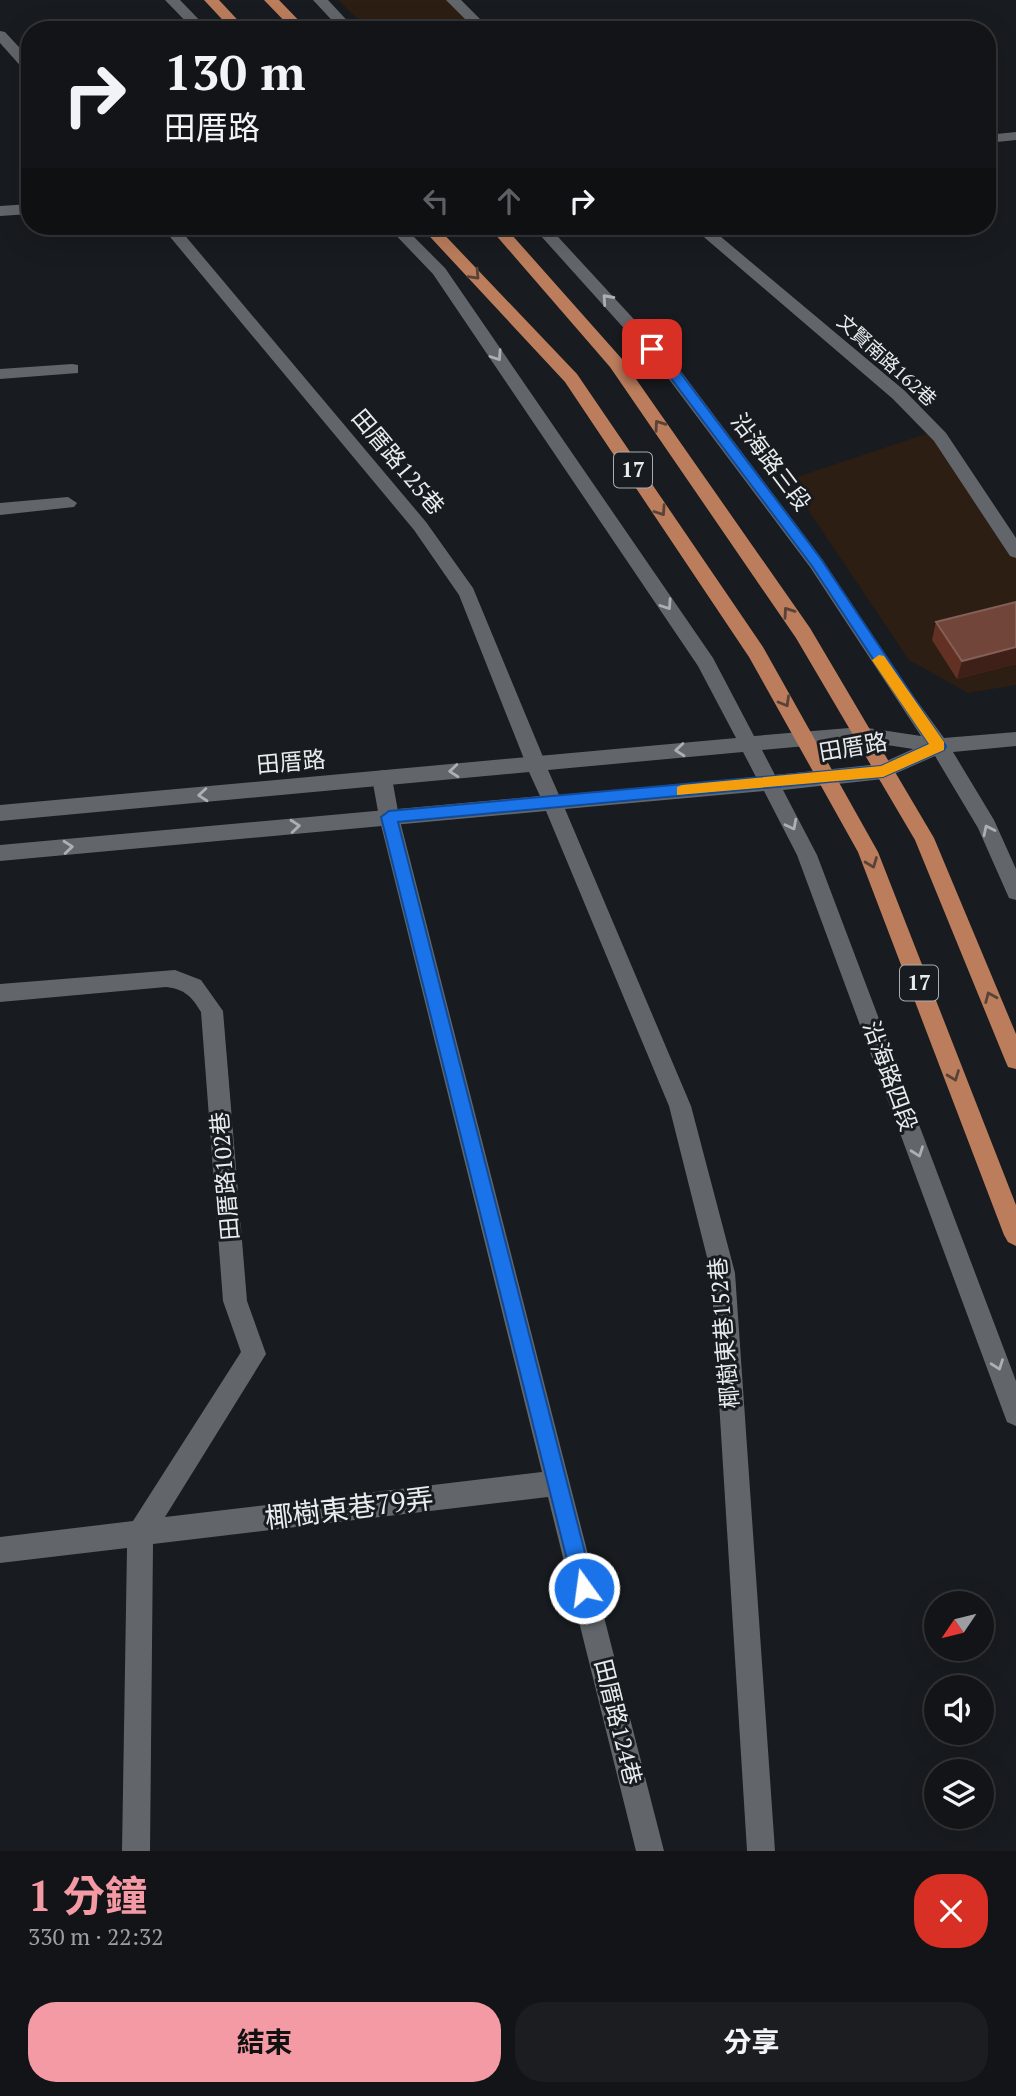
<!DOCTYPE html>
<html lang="zh-TW">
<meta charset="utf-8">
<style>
body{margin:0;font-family:"PT Serif","Noto Sans TC",serif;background:#1b1d20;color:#f1f3f6;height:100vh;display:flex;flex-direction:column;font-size:26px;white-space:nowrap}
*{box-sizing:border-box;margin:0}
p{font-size:23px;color:#9c9ea1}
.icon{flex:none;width:38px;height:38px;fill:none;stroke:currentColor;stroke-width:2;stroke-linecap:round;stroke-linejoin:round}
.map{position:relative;height:1851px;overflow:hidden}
.drawer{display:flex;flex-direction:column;background:#121417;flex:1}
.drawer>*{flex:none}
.guide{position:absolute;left:21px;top:21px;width:975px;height:214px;border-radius:28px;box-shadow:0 7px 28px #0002,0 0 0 2px #313336;background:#121417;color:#f1f3f6;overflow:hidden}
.needle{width:46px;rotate:235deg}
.tools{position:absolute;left:924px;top:1591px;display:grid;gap:14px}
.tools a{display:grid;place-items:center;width:70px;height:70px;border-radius:50%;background:#121417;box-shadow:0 7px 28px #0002,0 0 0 2px #313336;font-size:35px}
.pin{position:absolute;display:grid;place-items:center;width:60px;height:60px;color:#fff;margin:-30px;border-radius:14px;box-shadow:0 4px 10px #0006}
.me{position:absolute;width:77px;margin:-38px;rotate:346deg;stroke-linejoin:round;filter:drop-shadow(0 0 5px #0008)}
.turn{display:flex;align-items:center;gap:24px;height:147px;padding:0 28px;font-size:32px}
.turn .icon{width:91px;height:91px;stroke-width:2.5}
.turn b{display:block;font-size:49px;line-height:60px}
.lanes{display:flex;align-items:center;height:66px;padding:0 28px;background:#0003;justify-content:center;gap:35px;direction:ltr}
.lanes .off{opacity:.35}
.round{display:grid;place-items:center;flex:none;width:74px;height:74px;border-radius:28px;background:#1b1d20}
.head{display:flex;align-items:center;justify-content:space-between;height:119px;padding:0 28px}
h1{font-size:42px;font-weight:700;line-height:52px;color:#f49aa4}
.button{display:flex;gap:14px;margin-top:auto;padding:14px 28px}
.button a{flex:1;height:80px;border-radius:28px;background:#f49aa4;color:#111;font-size:28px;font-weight:700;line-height:80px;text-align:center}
.button a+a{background:#1b1d20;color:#f1f3f6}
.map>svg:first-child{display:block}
.industrial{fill:#2d1e13}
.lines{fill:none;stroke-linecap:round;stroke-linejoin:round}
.lane{fill:#62666a;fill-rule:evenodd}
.street{fill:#62666a;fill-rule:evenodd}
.primary{fill:#bb7d5c;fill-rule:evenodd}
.wall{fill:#633124}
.shaded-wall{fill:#3f2019}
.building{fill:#71453a;stroke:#845f56;stroke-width:2}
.oneway{stroke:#594237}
.oneway2{stroke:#acb0b3}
.route{fill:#1a73e8;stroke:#114b97;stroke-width:2}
.slow{fill:#f59e0b}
.labels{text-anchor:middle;stroke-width:6;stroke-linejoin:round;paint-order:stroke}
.far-street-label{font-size:19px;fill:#e9ecee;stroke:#181b1f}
.shield{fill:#181b1f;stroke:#aaadb0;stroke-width:2}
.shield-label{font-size:21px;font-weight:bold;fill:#e9ecee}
.street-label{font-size:23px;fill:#e9ecee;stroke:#181b1f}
.near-street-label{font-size:28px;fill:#e9ecee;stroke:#181b1f}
</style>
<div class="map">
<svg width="1016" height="1851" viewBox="0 0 1016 1851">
<rect width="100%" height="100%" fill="#181b1f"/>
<path class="industrial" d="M338,0H451L484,30H369Z
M932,432L1016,552V685L968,693L909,660L788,480Z"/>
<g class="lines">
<path class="lane" d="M446,0H461L491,30H476Z
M0,31L5,32L30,59V72L25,71L0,43Z
M1016,132V140L987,143V135Z
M161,226H177L426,522L473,588L546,764L543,769H529L526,764L459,595L414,530Z
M691,226H708L905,391L946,433L1016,538V558L1010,556L934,441L893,399Z
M72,364L78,365V373L0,379V369Z
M68,497L77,503L74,507L0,515V503Z
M382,770L389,773L392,778L399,817L664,1851H636L548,1497L153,1544L150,1851H122L127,1548L0,1563V1537L133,1521L241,1352L223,1301L201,1012C192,997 185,989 166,987L0,1002V984L175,970L201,980L223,1011L247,1301L266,1354L165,1517L542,1472L379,817L372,778L375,773Z"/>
<path class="street" d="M165,0H180L209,30H194Z
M313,0H328L356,30H341Z
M30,204V214L0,216V206Z
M387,226H403L445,268L713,658L754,736L861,727L921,736L810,567L665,374L532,226H548L677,366L822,559L901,679L944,738L1016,732V746L953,752L994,820L1016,869V900L1009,898L978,828L935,756L883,779L783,790L817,855L1016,1381V1426L1007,1422L1004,1414L797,855L764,791L565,809L691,1106L735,1273L775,1851H747L711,1273L669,1106L546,811L0,861V845L540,796L529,772L0,821V805L736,738L698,666L433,274ZM861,741L913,749L880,764L775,775L762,750ZM743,752L756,777L559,795L548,770Z"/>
<path class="primary" d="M204,0H219L247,30H232Z
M264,0H279L308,30H293Z
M420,226H436L577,374L763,647L878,852L1016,1205V1246L1008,1242L1004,1235L858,852L749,657L565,382Z
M488,226H504L622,359L810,628L934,838L1016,1034V1069L1008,1067L1005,1060L915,840L796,638L610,367Z"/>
</g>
<path class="wall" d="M1016,602V664L957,679L932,640L936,622Z"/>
<path class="shaded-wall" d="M1016,647V664L957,679L962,661Z"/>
<path class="building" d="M1016,602V647L962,661L936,622Z"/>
<defs><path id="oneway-chevron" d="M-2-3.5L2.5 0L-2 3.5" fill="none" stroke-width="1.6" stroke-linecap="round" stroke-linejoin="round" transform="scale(1.75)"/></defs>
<g class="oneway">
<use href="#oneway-chevron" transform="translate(475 275) rotate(47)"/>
<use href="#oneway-chevron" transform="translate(659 425) rotate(-125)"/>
<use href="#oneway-chevron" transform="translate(661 511) rotate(56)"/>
<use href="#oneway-chevron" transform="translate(788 612) rotate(-125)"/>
<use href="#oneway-chevron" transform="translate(785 702) rotate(60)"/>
<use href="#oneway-chevron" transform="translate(872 863) rotate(69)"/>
<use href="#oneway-chevron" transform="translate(990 997) rotate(-113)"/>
<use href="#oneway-chevron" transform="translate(954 1076) rotate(69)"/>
</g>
<g class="oneway2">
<use href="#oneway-chevron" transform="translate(607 299) rotate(-132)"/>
<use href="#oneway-chevron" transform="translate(497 356) rotate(56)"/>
<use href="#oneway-chevron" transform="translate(667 605) rotate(56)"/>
<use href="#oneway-chevron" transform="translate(680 750) rotate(175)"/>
<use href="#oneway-chevron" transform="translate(454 771) rotate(175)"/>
<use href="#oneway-chevron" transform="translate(203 795) rotate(175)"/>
<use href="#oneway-chevron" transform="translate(792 825) rotate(63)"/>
<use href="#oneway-chevron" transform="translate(295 826) rotate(-5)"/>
<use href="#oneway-chevron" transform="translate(988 830) rotate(-116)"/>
<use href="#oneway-chevron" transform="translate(68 847) rotate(-5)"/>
<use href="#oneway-chevron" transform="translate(918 1152) rotate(70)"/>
<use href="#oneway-chevron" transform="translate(998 1365) rotate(70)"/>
</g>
<path class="route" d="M648,347H657L676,367L821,559L946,746L944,750L883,777L398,822L594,1588L591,1595L584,1598L577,1595L574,1588L381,817L389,811L881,766L929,744L812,566L667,373L648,352Z"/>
<path class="slow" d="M879,655L884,656L944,742V750L883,777L677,795V787L682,785L881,766L929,744L872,660Z"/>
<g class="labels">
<g class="far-street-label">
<text transform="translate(887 360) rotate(42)" y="7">文賢南路162巷</text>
</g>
<g class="shield">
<rect x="614" y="452.5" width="38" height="35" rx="5"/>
<rect x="900" y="965.5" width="38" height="35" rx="5"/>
</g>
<g class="shield-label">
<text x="633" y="477">17</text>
<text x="919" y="990">17</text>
</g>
<g class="street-label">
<text transform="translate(398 462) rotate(50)" y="8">田厝路125巷</text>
<text transform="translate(771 462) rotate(53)" y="8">沿海路三段</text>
<text transform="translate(853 747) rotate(-10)" y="8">田厝路</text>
<text transform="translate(291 762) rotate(-5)" y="8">田厝路</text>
<text transform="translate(890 1076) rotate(70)" y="8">沿海路四段</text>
<text transform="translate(225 1176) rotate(-95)" y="8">田厝路102巷</text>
<text transform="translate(724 1333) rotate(-95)" y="8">椰樹東巷152巷</text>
<text transform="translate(618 1722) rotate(76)" y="8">田厝路124巷</text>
</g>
<g class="near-street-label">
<text transform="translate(349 1508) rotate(-7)" y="10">椰樹東巷79弄</text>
</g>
</g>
</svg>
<div class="tools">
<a><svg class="needle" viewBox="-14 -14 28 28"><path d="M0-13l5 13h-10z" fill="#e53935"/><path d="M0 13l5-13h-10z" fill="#9c9ea1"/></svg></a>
<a><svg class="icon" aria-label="sound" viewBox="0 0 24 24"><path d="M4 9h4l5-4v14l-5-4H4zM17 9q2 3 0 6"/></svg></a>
<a><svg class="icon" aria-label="layers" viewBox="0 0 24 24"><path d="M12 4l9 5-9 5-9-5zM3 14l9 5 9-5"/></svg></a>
</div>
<div class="pin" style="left:652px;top:349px;background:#d93025"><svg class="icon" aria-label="arrive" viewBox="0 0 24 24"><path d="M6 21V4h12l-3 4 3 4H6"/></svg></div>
<svg class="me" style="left:584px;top:1588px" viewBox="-20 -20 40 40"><circle r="17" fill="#1a73e8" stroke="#fff" stroke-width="3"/><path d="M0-11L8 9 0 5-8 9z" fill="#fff"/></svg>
<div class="guide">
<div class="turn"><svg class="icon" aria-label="right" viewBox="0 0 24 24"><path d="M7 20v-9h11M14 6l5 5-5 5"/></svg><div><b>130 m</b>田厝路</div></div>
<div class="lanes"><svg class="icon off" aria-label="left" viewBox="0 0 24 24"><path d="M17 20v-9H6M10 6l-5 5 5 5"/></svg><svg class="icon off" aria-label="ahead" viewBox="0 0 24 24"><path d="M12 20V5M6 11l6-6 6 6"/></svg><svg class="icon" aria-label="right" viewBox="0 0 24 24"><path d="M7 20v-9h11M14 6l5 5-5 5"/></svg></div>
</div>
</div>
<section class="drawer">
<div class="head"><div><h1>1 分鐘</h1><p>330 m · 22:32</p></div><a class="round" style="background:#d93025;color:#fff"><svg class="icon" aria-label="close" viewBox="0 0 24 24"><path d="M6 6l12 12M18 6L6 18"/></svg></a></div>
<div class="button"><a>結束</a><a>分享</a></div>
</section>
